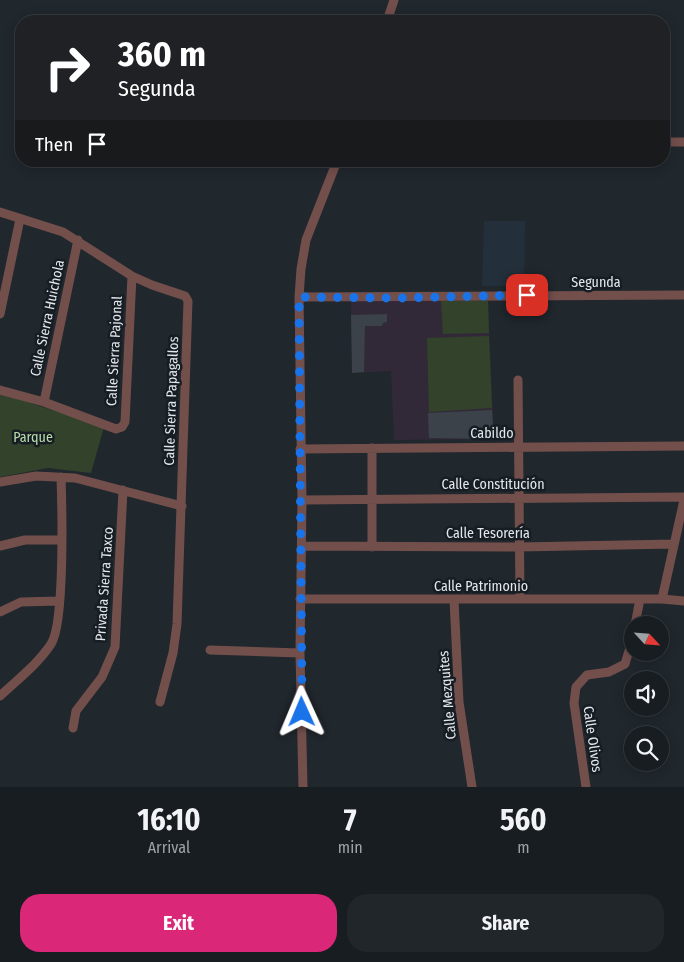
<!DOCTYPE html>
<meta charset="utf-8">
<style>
body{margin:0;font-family:"Fira Sans Condensed",sans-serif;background:#21262a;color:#f1f3f6;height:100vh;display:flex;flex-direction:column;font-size:19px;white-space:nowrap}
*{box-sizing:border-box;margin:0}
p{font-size:16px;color:#9fa2a5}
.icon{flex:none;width:28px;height:28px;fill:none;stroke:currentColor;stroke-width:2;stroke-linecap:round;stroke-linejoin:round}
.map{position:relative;height:787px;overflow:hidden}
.details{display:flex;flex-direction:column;background:#181d22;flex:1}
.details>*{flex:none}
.banner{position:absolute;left:15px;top:15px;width:655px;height:152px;border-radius:20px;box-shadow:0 2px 12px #0003,0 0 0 1px #363b40;background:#202124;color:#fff;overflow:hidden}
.needle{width:32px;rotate:116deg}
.controls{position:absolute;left:624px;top:616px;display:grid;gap:10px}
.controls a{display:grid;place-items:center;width:45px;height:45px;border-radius:50%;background:#181d22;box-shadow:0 2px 12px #0003,0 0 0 1px #363b40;font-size:25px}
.pin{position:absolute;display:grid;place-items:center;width:42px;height:42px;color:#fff;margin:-21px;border-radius:10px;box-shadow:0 2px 8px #0006}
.me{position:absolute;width:55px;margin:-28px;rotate:359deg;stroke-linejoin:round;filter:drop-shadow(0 0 4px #0008)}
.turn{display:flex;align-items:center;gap:18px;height:105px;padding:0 20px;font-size:22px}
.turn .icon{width:65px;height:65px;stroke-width:2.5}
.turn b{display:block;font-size:35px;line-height:42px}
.then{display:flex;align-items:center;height:48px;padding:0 20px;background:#0003;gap:10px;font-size:19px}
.eta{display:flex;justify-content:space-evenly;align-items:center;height:85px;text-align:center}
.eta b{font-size:30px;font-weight:700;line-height:35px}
.cta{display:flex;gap:10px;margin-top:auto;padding:10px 20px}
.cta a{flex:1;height:58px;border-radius:20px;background:#db2777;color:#fff;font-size:20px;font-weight:700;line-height:58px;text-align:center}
.cta a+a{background:#21262a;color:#f1f3f6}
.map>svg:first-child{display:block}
.built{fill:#232f3a}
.education{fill:#322938}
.green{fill:#32422b}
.building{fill:#3b4249}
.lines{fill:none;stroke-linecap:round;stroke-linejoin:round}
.street{stroke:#734f4c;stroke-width:9}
.route{stroke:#1a73e8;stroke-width:9;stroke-dasharray:0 16.2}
.labels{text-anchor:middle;stroke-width:5;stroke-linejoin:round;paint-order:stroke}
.street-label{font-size:14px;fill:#e4e8ed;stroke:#161d23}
.park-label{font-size:14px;fill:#b9ddaa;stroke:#161d23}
</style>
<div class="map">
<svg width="684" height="787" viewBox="0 0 684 787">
<rect width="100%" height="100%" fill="#20272d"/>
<path class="built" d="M484,221H525L524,286H482Z"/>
<path class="education" d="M351,301H488L494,439L394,440L391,371L352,373Z"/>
<path class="green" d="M441,301H488L489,333L443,334Z
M489,336L492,408L429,412L427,338Z
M0,393L104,427L91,473L48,468L0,477Z"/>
<path class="building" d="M387,314V322L383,323L382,326H365L364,372L352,373L351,315Z
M492,410L494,439L429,438L428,413Z"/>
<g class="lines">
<path class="street" d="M387,21L394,0
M664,142H684
M0,212L63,232L132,276L152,285L185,296L188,301L177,624L173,653L160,702
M299,297L684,295
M0,314L20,219
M518,380L520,599
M0,390L44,402L116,429L122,427L125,422L132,276
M44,402L78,240
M372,448V547
M300,449L684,446
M0,482L36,476L75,478L182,506
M302,500L684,497
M0,546L25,540H62
M302,546L519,547L674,544
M300,599H662L684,601
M662,599L684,500
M454,600L459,702L472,787
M0,612L21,602L59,601
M635,625L640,599
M210,650L300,653
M0,696C17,680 38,664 51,644C65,623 62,507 61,477
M73,728L76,711L102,677L115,647L123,490
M303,787L300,653L302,500L299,297L301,269L306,240L337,161
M586,787L574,703L576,687L587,675L609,672L625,664L632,641"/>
</g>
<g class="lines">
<path class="route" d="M302,712L299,297L398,298L527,295"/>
</g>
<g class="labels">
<g class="street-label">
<text x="596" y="287">Segunda</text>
<text transform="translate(47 318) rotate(-78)" y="5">Calle Sierra Huichola</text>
<text transform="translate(114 351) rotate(-87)" y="5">Calle Sierra Pajonal</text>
<text transform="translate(171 401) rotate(-88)" y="5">Calle Sierra Papagallos</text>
<text x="492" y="438">Cabildo</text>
<text x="493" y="489">Calle Constitución</text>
<text x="488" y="538">Calle Tesorería</text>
<text transform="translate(104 584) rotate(-86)" y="5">Privada Sierra Taxco</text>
<text x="481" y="591">Calle Patrimonio</text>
<text transform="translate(447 695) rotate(-95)" y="5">Calle Mezquites</text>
<text transform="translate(593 739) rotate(82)" y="5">Calle Olivos</text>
</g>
<g class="park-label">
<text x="33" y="442">Parque</text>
</g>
</g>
</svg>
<div class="controls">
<a><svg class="needle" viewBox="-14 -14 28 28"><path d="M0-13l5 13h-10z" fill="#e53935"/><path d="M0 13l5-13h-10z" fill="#9fa2a5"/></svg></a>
<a><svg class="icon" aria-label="sound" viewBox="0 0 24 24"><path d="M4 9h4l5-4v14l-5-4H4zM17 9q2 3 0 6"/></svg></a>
<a><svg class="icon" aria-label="search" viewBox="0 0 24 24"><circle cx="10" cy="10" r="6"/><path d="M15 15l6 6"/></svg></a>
</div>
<div class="pin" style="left:527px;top:295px;background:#d93025"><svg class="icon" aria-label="arrive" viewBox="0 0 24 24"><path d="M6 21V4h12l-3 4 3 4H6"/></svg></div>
<svg class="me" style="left:302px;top:712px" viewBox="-20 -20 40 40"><path d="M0-17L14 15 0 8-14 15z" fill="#1a73e8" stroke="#fff" stroke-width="4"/></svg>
<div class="banner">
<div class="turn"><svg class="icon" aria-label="right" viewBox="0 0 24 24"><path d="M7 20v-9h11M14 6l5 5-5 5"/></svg><div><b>360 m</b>Segunda</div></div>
<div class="then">Then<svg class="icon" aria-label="arrive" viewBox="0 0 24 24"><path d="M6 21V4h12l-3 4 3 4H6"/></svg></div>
</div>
</div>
<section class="details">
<div class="eta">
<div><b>16:10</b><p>Arrival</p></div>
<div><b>7</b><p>min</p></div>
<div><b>560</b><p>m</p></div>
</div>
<div class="cta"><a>Exit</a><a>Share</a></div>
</section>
